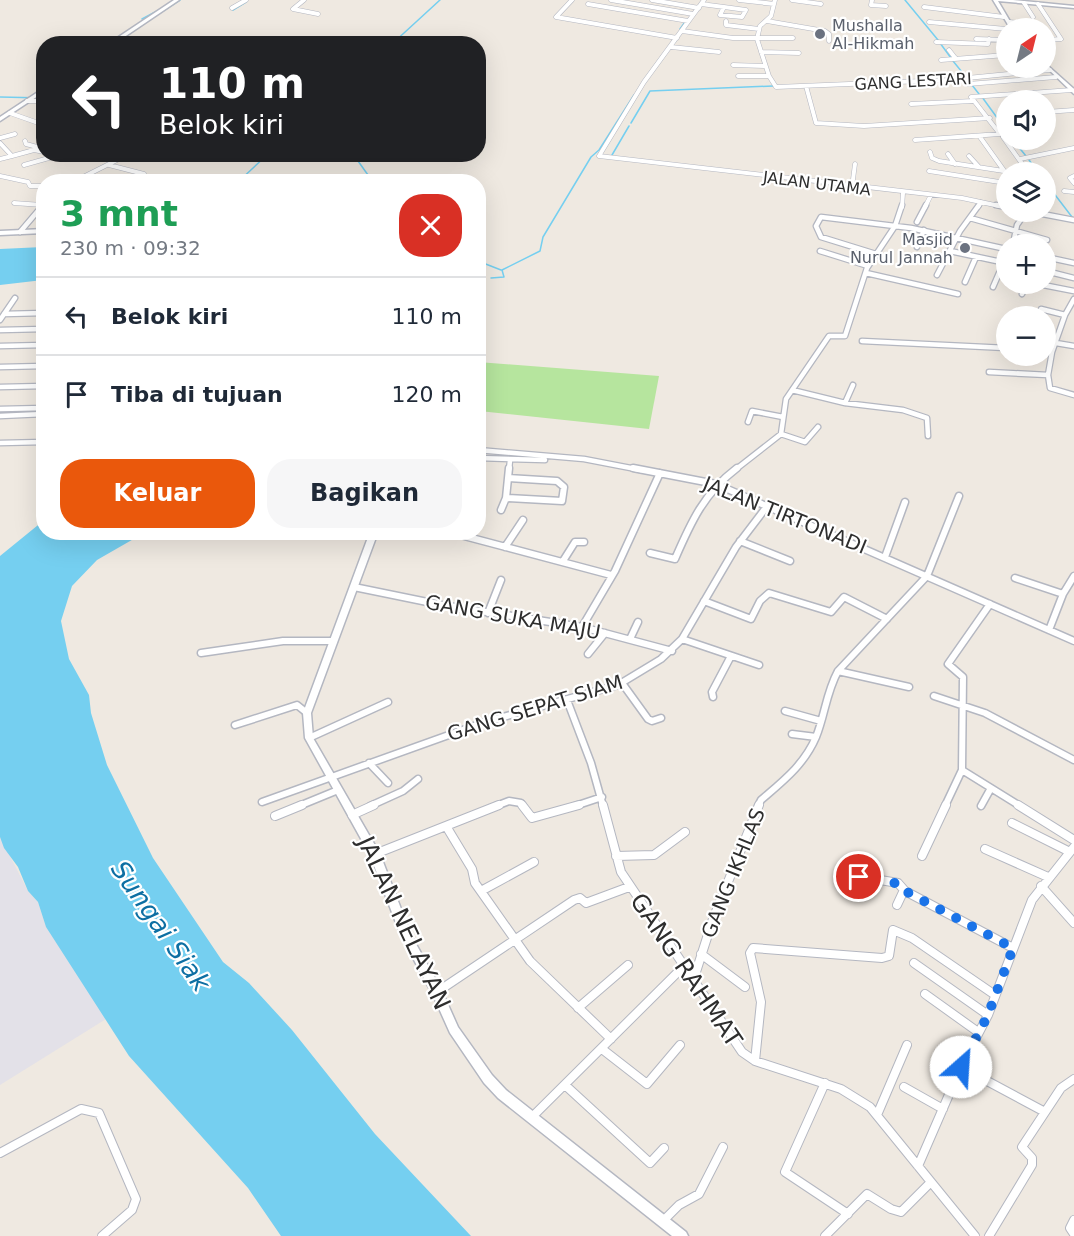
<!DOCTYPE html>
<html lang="id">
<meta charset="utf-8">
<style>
body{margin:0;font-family:"DejaVu Sans",sans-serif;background:#f6f6f7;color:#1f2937;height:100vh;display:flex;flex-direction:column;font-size:22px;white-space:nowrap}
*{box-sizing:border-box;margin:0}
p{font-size:20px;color:#747a83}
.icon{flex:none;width:33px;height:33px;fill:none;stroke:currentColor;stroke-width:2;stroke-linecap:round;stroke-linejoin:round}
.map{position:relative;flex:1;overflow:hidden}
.panel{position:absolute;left:36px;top:174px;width:450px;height:366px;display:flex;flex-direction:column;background:#fff;border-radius:24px;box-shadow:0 6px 24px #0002}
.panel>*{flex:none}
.top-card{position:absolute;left:36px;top:36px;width:450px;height:126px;border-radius:24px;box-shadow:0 6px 24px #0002;background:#202124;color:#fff;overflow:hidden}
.needle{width:39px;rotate:35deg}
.fabs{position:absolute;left:996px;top:18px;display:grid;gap:12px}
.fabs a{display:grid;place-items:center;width:60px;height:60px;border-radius:50%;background:#fff;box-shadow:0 6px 24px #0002;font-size:30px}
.pin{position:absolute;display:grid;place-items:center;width:51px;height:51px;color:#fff;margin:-26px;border:3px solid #fff;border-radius:50%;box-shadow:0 2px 6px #0007}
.me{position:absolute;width:66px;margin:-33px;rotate:26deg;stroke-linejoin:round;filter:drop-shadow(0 0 4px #0008)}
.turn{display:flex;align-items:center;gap:21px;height:126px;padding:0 24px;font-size:27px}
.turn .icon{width:78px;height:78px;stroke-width:2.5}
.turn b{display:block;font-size:42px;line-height:51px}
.round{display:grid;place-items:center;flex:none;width:63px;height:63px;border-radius:24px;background:#f6f6f7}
.headline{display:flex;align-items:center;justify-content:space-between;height:102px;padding:0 24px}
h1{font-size:36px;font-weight:700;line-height:45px;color:#1e9e55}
.button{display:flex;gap:12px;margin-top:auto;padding:12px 24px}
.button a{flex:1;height:69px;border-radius:24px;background:#ea580c;color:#fff;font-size:24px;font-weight:700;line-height:69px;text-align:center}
.button a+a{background:#f6f6f7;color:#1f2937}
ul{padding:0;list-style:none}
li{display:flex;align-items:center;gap:18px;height:78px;padding:0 24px;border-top:2px solid #e0e1e3}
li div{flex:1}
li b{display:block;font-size:22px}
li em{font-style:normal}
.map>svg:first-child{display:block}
.industrial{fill:#e3e1e8}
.green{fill:#b6e59e}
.water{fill:#75cff0}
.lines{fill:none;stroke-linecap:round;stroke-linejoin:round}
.stream{stroke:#75cff0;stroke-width:1.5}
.street-far3-casing{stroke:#b4b7c1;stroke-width:5}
.street-far2-casing{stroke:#b4b7c1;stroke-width:7}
.street-far1-casing{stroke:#b4b7c1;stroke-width:9}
.street-casing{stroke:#b4b7c1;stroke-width:10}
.secondary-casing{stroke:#b4b7c1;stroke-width:3}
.street-far3{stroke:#fff;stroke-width:4}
.street-far2{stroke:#fff;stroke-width:4.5}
.street-far1{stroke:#fff;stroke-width:6}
.street{stroke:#fff;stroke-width:8}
.secondary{fill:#fff;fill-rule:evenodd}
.route{stroke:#1a73e8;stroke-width:10;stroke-dasharray:0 18}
.worship-dot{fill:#6b7280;stroke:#fff;stroke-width:2}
.labels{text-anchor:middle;stroke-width:4.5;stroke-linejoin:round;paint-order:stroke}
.far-worship-label{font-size:16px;fill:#5b616d;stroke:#fff;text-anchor:start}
.far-street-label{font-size:16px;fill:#2e2e2e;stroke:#fff}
.street-label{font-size:20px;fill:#2e2e2e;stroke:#fff}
.near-street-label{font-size:24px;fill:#2e2e2e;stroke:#fff}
.near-water-label{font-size:26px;font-style:italic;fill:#0d6fa3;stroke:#fff}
</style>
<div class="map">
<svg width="1074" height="1236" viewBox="0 0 1074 1236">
<rect width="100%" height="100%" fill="#efe9e1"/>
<path class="industrial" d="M0,837L28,891L38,902L46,927L106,1019L0,1085Z"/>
<path class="green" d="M478,362L659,376L649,429L479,411Z"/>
<path class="water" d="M43,247V280L0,285V249Z
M43,521L44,532L144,533L97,560L72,586L61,621L69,659L89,695L91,713L107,765L153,858L223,962L249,983L292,1030L375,1134L471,1236H281L248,1188L129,1056L46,927L38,902L28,891L18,867L4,848L0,837V556Z"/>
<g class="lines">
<path class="stream" d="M905,0L938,40
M233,10L246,2
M163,11L180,0
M142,19L159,10
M680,29L685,22
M940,43L951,58
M392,44L440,0
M953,61L966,77
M972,85L979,94
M0,97L44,98
M982,97L1006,130
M631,123L650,91L773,86
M1013,140L1026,156
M353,154L373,182
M612,155L629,126
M1029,160L1038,172
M238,182L268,154
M1046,183L1072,217
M478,261L501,270
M491,278L504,277L502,270L540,251L543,237L591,157L599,150L634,95"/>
<defs>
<path id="street-far3" d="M304,0L293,9L318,14
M572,0L556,17L677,38
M611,0L693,14
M652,0L699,8
M704,0L644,82L599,156L962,198L1004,207
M739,0L774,4
M775,0L771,16L760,26L757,39L769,76L776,87L947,80L1050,70
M792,0L821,4
M872,0L871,5L886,6
M1024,3L1033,17
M588,4L688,21
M701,4L724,7
M1038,4L1061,39L1046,40
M724,7L746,10L742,17L720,15Z
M924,7L1004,17
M232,8L246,0
M726,21V25L759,29
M767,21L825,31L829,34V41
M929,22L1006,29
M1009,22L1031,24
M682,31L733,38H793
M976,39L1006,40
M936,42L988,44L989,39
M156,44L160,42
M671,47L719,52
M949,50L956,59
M761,52L799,53
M941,60L1006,55
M733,65L765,66
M738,76H769
M968,84L1056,77
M806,86L816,123L864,126L990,118
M27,101H44
M911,104L973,101
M1046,112L1074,110
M10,113L44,125
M980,137L1005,172
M1003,137L1028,172
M0,138L15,134
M915,140L1000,134L971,97L1072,90
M25,141L26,144L37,147L36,150
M0,143L12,156L0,159
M930,152L932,158L939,161L1010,172
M112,154L120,159
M948,154L955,164
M12,156L34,150L44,152
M969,156L979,167
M1020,159L1074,148
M24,165L56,156L52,154
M109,165L144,174
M929,171L1006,183
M0,176L28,182L30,186H44
M1074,176L1070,178L1074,183
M73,182L129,154
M852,187L855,164
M1064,191L1074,192
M14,203L42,205
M42,207L44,204
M902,207L903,193
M925,207L931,195
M978,207L981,202"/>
<path id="street-far2" d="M996,205L1006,207
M1032,212L1074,220
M970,218L1047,240
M917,222L926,205
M20,232L43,205
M1013,244L1017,225L1026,212
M917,247L924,230
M820,251L868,266
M950,251L1006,263
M876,254L821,237L816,226L821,217L911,228L1006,249
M1046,257L1074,263
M1046,271L1074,278
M866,273L958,294
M937,275L960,231L979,205
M965,282L976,257
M1038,284L1074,291
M993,287L1006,257
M1022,294L1027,284
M1041,309L1065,315
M4,314L44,313
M0,320L15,298
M0,330L44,329
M862,341L1006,348
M1056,343L1074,346
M0,346L44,345
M1046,351L1052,352L1065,315L1074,299
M1052,352L1048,375L1050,388L1074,395
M0,367L44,366
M989,372L1048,375
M0,387L44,386
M792,390L845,403L903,410L927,418L928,436
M845,403L853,385
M0,409L44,408
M0,416L44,414
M748,422L752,411L783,417
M781,434L805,442L818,427
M0,443L44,442
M478,450L584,459L641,470
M478,458L545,460
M478,470L481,458
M509,470L510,460
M735,470L781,434L786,399L829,336H845L867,268L895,226L902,205"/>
<path id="street-far1" d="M633,468L716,484L1074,641
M508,478L557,481L564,487L562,501L506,498Z
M508,478L509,468
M501,510L506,498
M449,532L611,575
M740,541L790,561
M505,547L523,520
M650,553L675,559C691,522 704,493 737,468
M885,557L905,502
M563,561L575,542H584
M1015,578L1063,594
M354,587L442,605L582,627L672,651
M704,601L751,619L760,601L769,593L831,612L844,597L887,619
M488,613L501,580
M582,627L615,571L660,473
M1049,630L1063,594L1074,576
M630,639L638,622
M682,639L759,665
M201,653L283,641H334
M588,654L605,633
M838,671L909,687
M622,683L648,719L652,721L661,718
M934,696L985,713L1074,760
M713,697L712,692L731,656
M567,700L591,763L603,806
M785,711L821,721
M235,725L297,705L307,713
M792,734L816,737
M309,738L388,702
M369,763L388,783
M962,770L1020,806
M262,802L485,722L618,685L661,659L682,639L736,547L768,505
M299,806L338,790
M370,806L403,791L418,779
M496,806L509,801L521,803L523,806
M575,806L602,797
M758,806L761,800C783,781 804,765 816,737C825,715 826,693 838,671L927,576L959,496
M945,806L962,770L963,677L948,664L990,604
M981,806L991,788"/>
<path id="street" d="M522,805L532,818L579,805
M603,805L621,872L742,1052L755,1061L841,1089L870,1107L975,1236
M1018,805L1074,840
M352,815L374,805
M275,816L302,805
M1012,823L1070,852
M446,826L472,869L475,883L530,961L611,1039
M985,849L1048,877
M375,854L499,805
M616,856L654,855L685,832
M922,856L946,805
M839,873L898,883L905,891L1013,948
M1041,886L1074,923
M481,891L534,862
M897,905L904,890
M701,954L745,987
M914,963L988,1015
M694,978L713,919L759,805
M437,992L574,900L580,898L586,903L629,887
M925,994L978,1032
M578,1008L628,965
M602,1049L647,1084L680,1045
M755,1061L761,1002L750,953L753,948L882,958L889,956L893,930L912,938L995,995
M961,1067L1045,1112
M825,1083L785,1172L848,1214
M565,1085L650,1163L664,1148
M904,1087L943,1109
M877,1115L907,1045
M532,1117L685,965
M0,1153L81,1109L99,1113L136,1199L132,1210L102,1236
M918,1166L961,1067L988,1015L1032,900L1074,847
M1074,1220L1070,1228L1074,1234
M662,1222L679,1205L699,1194L723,1147
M825,1236L867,1194L891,1209L901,1212L931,1182
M989,1236L1032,1165V1158L1022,1147L1061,1088L1074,1079"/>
<path id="secondary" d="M174,0H179L114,44H108Z
M993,0H1013L1074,6V8L998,1L1014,28H1010Z
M1046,64L1074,89V94L1046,67Z
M44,88V92L0,121V117Z
M44,229V233L0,235V231Z
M370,532H378L311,713L313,738L380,854L411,935L441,989L458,1027L492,1075L506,1090L686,1232L688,1236H672L498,1098L484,1083L450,1033L433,995L401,936L370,855L305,738L303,713Z"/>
</defs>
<use href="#street-far3" class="street-far3-casing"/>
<use href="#street-far2" class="street-far2-casing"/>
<use href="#street-far1" class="street-far1-casing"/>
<use href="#street" class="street-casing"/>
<use href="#secondary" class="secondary-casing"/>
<use href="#street-far3" class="street-far3"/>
<use href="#street-far2" class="street-far2"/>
<use href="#street-far1" class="street-far1"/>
<use href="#street" class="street"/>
<use href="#secondary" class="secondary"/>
</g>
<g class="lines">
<path class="route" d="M859,877L900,884L905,891L1013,948L988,1015L961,1067"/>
</g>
<g class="worship-dot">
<circle cx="820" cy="34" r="6"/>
<circle cx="965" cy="248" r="6"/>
</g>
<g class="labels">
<g class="far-worship-label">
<text x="832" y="31">Mushalla<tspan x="832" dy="18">Al-Hikmah</tspan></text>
<text x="953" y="245" text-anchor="end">Masjid<tspan x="953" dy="18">Nurul Jannah</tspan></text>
</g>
<g class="far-street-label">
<text transform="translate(913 81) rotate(-3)" y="6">GANG LESTARI</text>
<text transform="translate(817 183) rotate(7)" y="6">JALAN UTAMA</text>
</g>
<g class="street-label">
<text transform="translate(785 515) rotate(22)" y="7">JALAN TIRTONADI</text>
<text transform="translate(513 617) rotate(10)" y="7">GANG SUKA MAJU</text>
<text transform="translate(535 708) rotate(-17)" y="7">GANG SEPAT SIAM</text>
<text transform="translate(733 873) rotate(-68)" y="7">GANG IKHLAS</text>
</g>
<g class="near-street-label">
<text transform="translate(404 923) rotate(65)" y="8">JALAN NELAYAN</text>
<text transform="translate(686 970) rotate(56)" y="8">GANG RAHMAT</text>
</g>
<g class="near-water-label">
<text transform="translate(161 926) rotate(55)" y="9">Sungai Siak</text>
</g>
</g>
</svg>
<div class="fabs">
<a><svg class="needle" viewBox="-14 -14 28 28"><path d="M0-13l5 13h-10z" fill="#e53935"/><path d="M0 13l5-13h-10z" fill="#747a83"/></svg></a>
<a><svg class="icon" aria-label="sound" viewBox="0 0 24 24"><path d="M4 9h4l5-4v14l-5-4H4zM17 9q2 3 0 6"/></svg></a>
<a><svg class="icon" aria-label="layers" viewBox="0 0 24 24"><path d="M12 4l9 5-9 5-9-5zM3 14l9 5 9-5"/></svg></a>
<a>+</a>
<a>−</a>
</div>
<div class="pin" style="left:859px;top:877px;background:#d93025"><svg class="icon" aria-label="arrive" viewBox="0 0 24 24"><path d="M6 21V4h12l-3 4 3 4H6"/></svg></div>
<svg class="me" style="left:961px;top:1067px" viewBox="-20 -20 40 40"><circle r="19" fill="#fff"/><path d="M0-13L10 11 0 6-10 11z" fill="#1a73e8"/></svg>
<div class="top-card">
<div class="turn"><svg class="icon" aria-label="left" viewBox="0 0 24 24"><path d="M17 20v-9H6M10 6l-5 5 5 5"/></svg><div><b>110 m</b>Belok kiri</div></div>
</div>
<section class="panel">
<div class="headline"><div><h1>3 mnt</h1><p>230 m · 09:32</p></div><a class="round" style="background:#d93025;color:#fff"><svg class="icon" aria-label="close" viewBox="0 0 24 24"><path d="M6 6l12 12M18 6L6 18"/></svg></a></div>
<ul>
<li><svg class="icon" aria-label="left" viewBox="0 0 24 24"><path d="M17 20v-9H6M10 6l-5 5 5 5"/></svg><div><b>Belok kiri</b></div><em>110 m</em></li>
<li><svg class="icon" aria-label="arrive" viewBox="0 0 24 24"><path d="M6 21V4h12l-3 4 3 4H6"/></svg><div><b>Tiba di tujuan</b></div><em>120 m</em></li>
</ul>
<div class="button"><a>Keluar</a><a>Bagikan</a></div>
</section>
</div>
